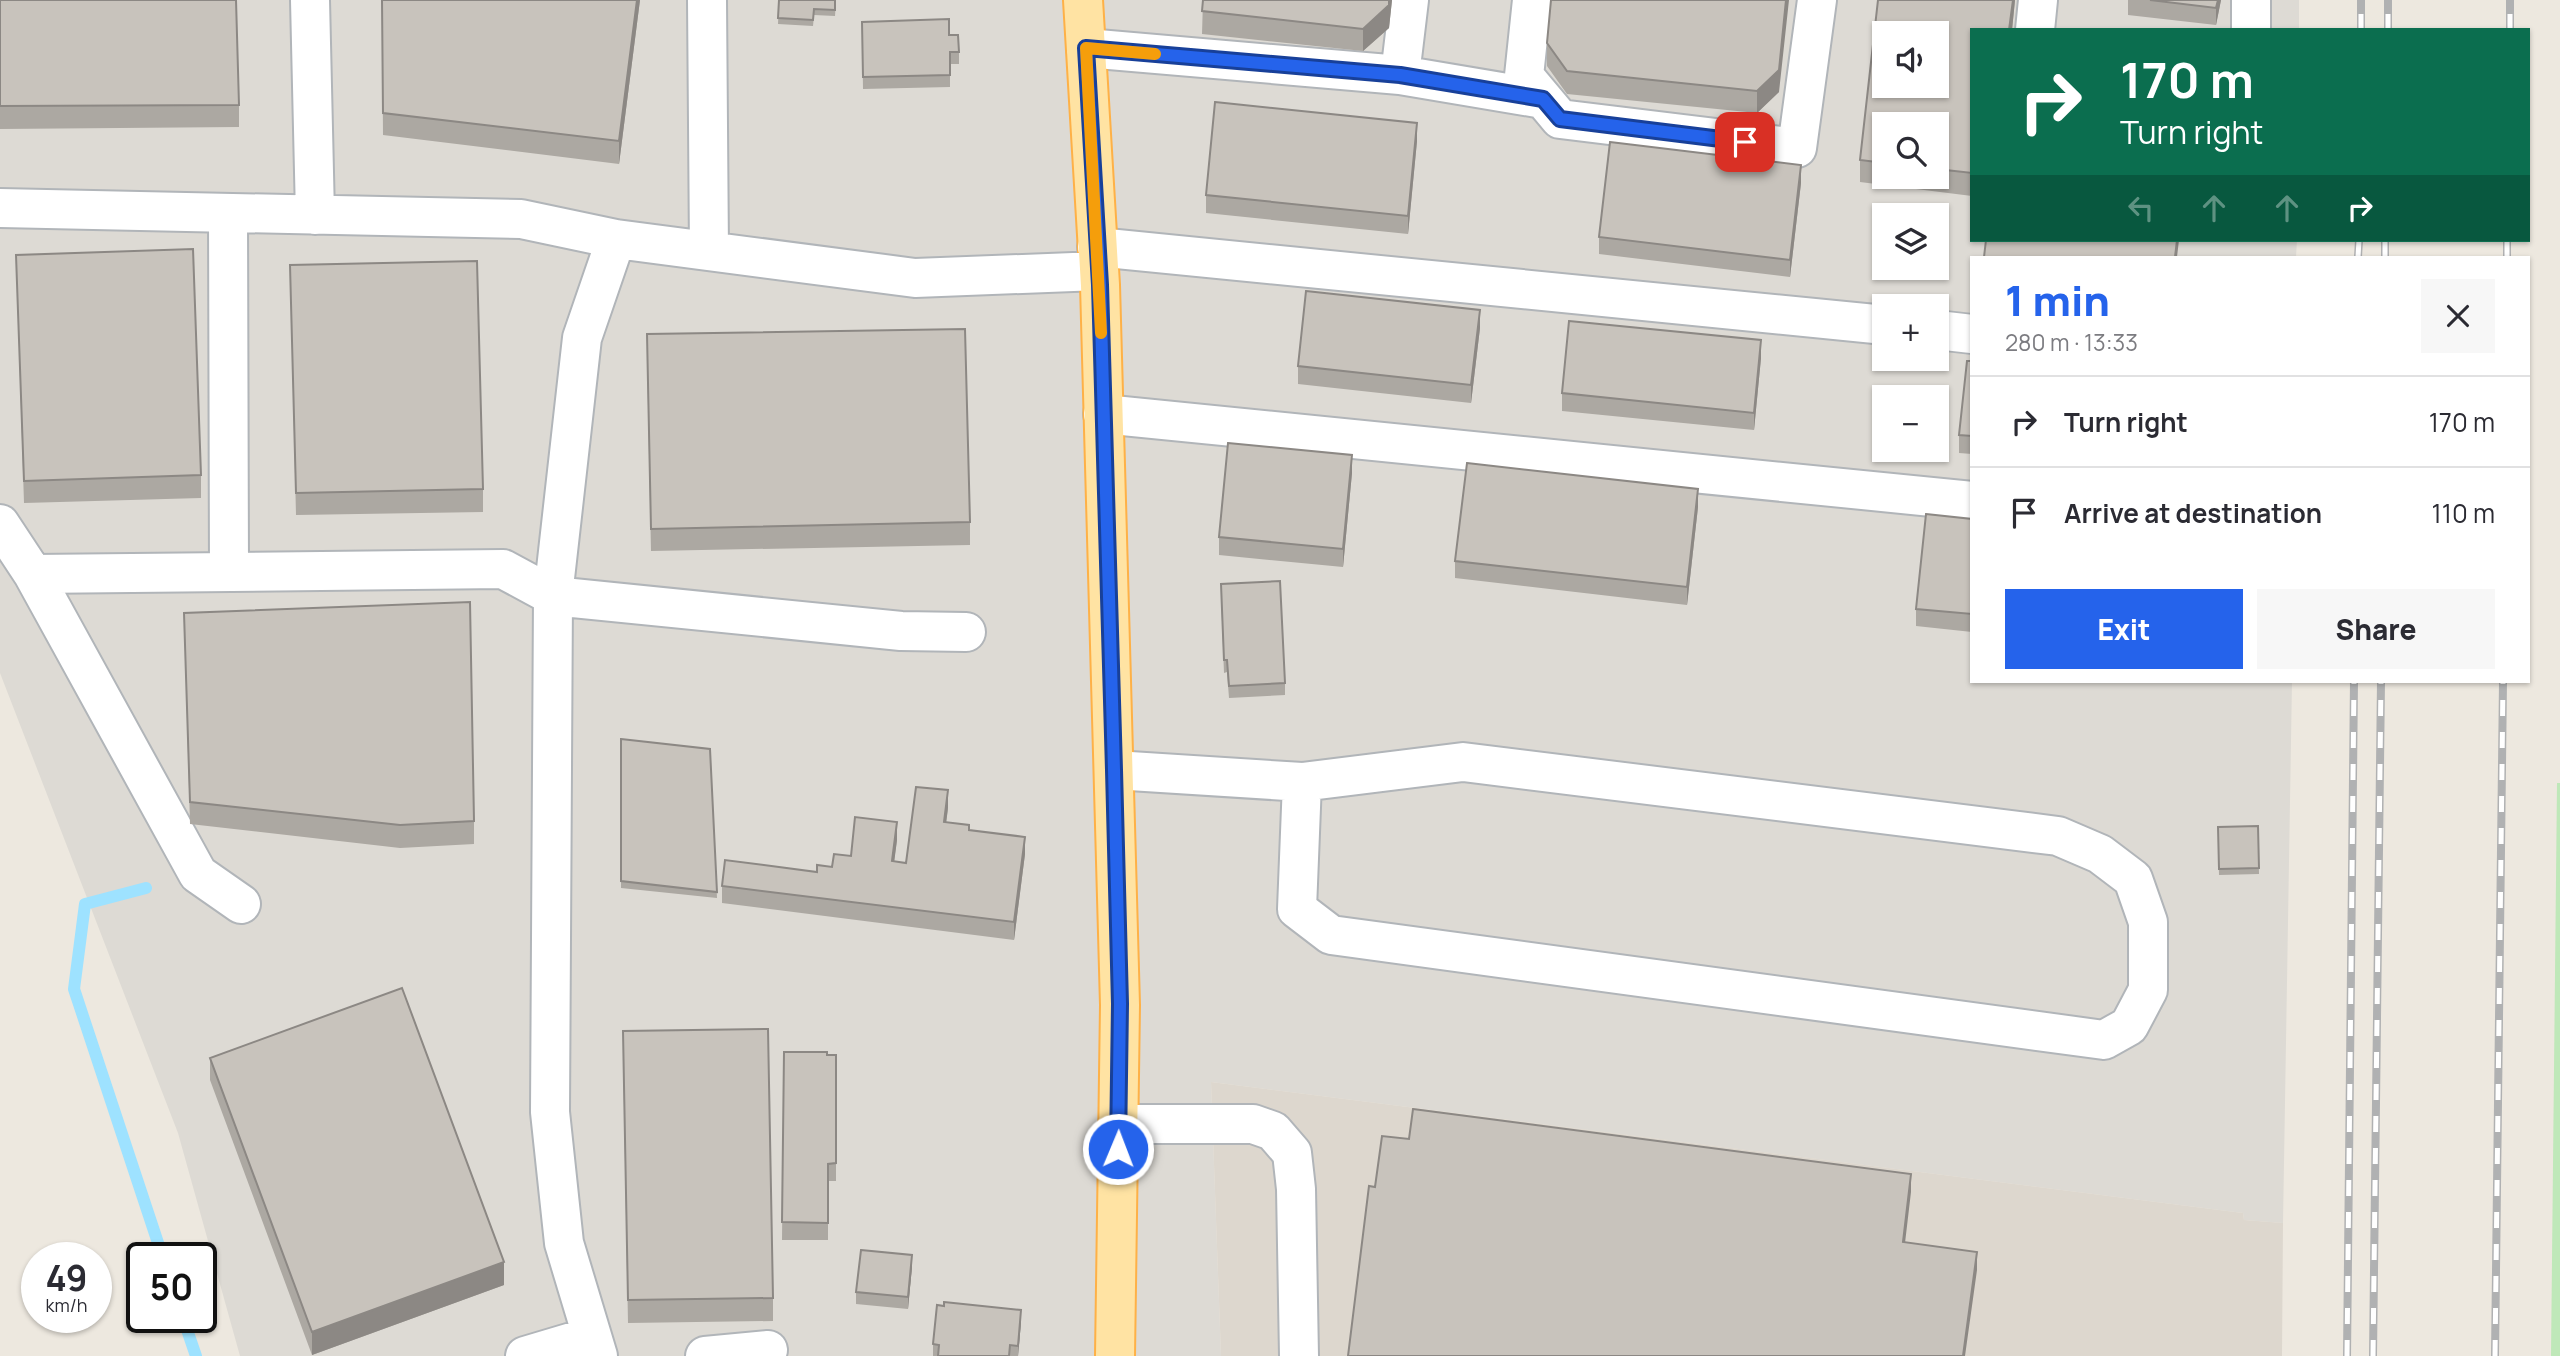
<!DOCTYPE html>
<meta charset="utf-8">
<style>
body{margin:0;font-family:Manrope,sans-serif;background:#f7f7f7;color:#2b2b33;height:100vh;display:flex;flex-direction:column;font-size:26px;white-space:nowrap}
*{box-sizing:border-box;margin:0}
p{font-size:23px;color:#7c7c81}
.icon{flex:none;width:38px;height:38px;fill:none;stroke:currentColor;stroke-width:2;stroke-linecap:round;stroke-linejoin:round}
.map{position:relative;flex:1;overflow:hidden}
.drawer{position:absolute;left:1970px;top:256px;width:560px;height:427px;display:flex;flex-direction:column;background:#fff;border-radius:0px;box-shadow:0 2px 5px #0004}
.drawer>*{flex:none}
.guide{position:absolute;left:1970px;top:28px;width:560px;height:214px;border-radius:0px;box-shadow:0 2px 5px #0004;background:#0b6e4f;color:#fff;overflow:hidden}
.tools{position:absolute;left:1872px;top:21px;display:grid;gap:14px}
.tools a{display:grid;place-items:center;width:77px;height:77px;border-radius:0px;background:#fff;box-shadow:0 2px 5px #0004;font-size:35px}
.speed{position:absolute;left:21px;top:1242px;display:flex;gap:14px;font-size:35px;font-weight:700;text-align:center}
.speed>*{display:grid;place-content:center;width:91px;height:91px;border-radius:50%;background:#fff;box-shadow:0 2px 5px #0004;line-height:1}
.speed small{font-size:18px;font-weight:400}
.speed .limit{border:4px solid #111;border-radius:10px;background:#fff;color:#111}
.pin{position:absolute;display:grid;place-items:center;width:60px;height:60px;color:#fff;margin:-30px;border-radius:14px;box-shadow:0 4px 10px #0006}
.me{position:absolute;width:77px;margin:-38px;rotate:1deg;stroke-linejoin:round;filter:drop-shadow(0 0 5px #0008)}
.turn{display:flex;align-items:center;gap:24px;height:147px;padding:0 35px;font-size:32px}
.turn .icon{width:91px;height:91px;stroke-width:2.5}
.turn b{display:block;font-size:49px;line-height:60px}
.lanes{display:flex;align-items:center;height:66px;padding:0 35px;background:#0003;justify-content:center;gap:35px;direction:ltr}
.lanes .off{opacity:.35}
.round{display:grid;place-items:center;flex:none;width:74px;height:74px;border-radius:0px;background:#f7f7f7}
.headline{display:flex;align-items:center;justify-content:space-between;height:119px;padding:0 35px}
h1{font-size:42px;font-weight:800;line-height:52px;color:#2563eb}
.primary-button{display:flex;gap:14px;margin-top:auto;padding:14px 35px}
.primary-button a{flex:1;height:80px;border-radius:0px;background:#2563eb;color:#fff;font-size:28px;font-weight:800;line-height:80px;text-align:center}
.primary-button a+a{background:#f7f7f7;color:#2b2b33}
ul{padding:0;list-style:none}
li{display:flex;align-items:center;gap:21px;height:91px;padding:0 35px;border-top:2px solid #e1e1e2}
li div{flex:1}
li b{display:block;font-size:26px}
li em{font-style:normal}
.map>svg:first-child{display:block}
.industrial{fill:#dddad4;fill-rule:evenodd}
.education{fill:#ddd7ce}
.green{fill:#bfe8b9}
.lines{fill:none;stroke-linecap:round;stroke-linejoin:round}
.stream{stroke:#9ee2ff;stroke-width:12}
.minor-casing{stroke:#b1b5b9;stroke-width:42}
.major-casing{stroke:#feb147;stroke-width:42}
.minor{stroke:#fff;stroke-width:38}
.major{stroke:#ffe3a3;stroke-width:38}
.rail-casing{stroke:#b0b1b2;stroke-width:8}
.rail{stroke:#fff;stroke-width:5;stroke-dasharray:16;stroke-linecap:butt}
.wall{fill:#aca8a2;fill-rule:evenodd}
.shaded-wall{fill:#8c8884}
.building{fill:#c8c3bc;stroke:#8c8884;stroke-width:2;fill-rule:evenodd}
.route-casing{stroke:#184099;stroke-width:18}
.route{stroke:#2563eb;stroke-width:12}
.slow{stroke:#f59e0b;stroke-width:12}
</style>
<div class="map">
<svg width="2560" height="1356" viewBox="0 0 2560 1356">
<rect width="100%" height="100%" fill="#ede8df"/>
<path class="industrial" d="M0,0H2299V30H1972V240H2297L2296,257H1972V681H2292L2283,1223L2244,1220L2243,1213L1211,1082L1221,1356H240L178,1133L0,673ZM1885,33H1937V86H1885ZM1885,124H1937V177H1885ZM1885,215H1937V268H1885ZM1885,306H1937V359H1885ZM1885,397H1937V450H1885Z"/>
<path class="education" d="M1211,1082L2243,1213L2244,1220L2283,1223L2282,1356H1221Z"/>
<path class="green" d="M2557,783H2560V1356H2551Z"/>
<g class="lines">
<path class="stream" d="M146,888L85,904L74,989L163,1258
M183,1318L196,1356"/>
<defs>
<path id="minor" d="M310,0L315,215
M707,0L709,251
M1532,0L1524,76L1560,119L1797,148L1817,0
M2035,30L2038,0
M2251,30V0
M1086,48L1400,75L1543,99
M1400,75L1409,0
M0,208L521,219L616,239L915,278L1099,271
M228,213L229,572
M1097,247L1885,325
M1937,330L1972,334
M1103,414L1972,501
M0,524L33,574
M1114,770L1302,782L1297,909L1331,935L2104,1040L2129,1026L2148,990V922L2133,879L2100,854L2058,836L1463,762L1302,782
M241,904L198,874L33,574L503,569L553,596L901,631L966,632
M1118,1124H1253L1273,1131L1292,1153L1296,1189L1299,1356
M525,1356L592,1336
M598,1356L564,1243L550,1112L553,596L582,338L616,239
M705,1356L768,1350"/>
<path id="major" d="M1083,0L1100,285L1120,1005L1115,1356"/>
</defs>
<use href="#minor" class="minor-casing"/>
<use href="#major" class="major-casing"/>
<use href="#minor" class="minor"/>
<use href="#major" class="major"/>
<defs>
<path id="rail" d="M2361,30V0
M2388,30V0
M2510,30V0
M2358,257L2359,240
M2385,257V240
M2507,257V240
M2347,1356L2354,681
M2373,1356L2381,681
M2495,1356L2503,681"/>
</defs>
<use href="#rail" class="rail-casing"/>
<use href="#rail" class="rail"/>
</g>
<path class="wall" d="M0,0L239,105V127L0,129Z
M382,0H640L619,164L383,135Z
M779,0H836L835,16L814,15L813,26L778,24Z
M1203,0H1392L1389,28L1363,51L1202,34Z
M1878,0H2015L2012,30H1972V196L1860,182V160ZM1885,124H1937V177H1885Z
M2128,0H2221L2216,25L2128,15Z
M862,22L949,35L959,52V64H950V87L863,89Z
M1547,43L1779,92L1757,113L1567,94L1547,66Z
M1417,141L1408,234L1206,213V195Z
M1801,183L1790,277L1599,254V237Z
M16,255L201,475V498L24,503Z
M290,265L483,489V512L296,515Z
M1480,328L1471,403L1298,384V366Z
M647,357L970,522V545L651,551Z
M1761,358L1754,430L1562,411V393Z
M1972,361V454L1959,453V435Z
M1352,473L1343,567L1219,555V537Z
M1698,507L1687,605L1455,578V561Z
M1972,519V632L1916,626V609Z
M1221,596L1285,683V695L1229,698L1227,672L1224,673Z
M184,613L474,821V844L400,848L190,824Z
M621,739L710,749L717,898L621,888Z
M948,808L946,822L969,830L1025,854L1014,940L722,903V886L817,872L832,867L851,856L897,840L894,861L906,863Z
M2258,826L2259,874L2219,875L2218,827Z
M784,1052L836,1055V1181H828V1240H782Z
M623,1053L773,1298V1321L628,1323Z
M210,1058L504,1285L312,1355L210,1080Z
M912,1267L908,1309L856,1304V1292Z
M1021,1322L1018,1356H933V1344Z"/>
<path class="shaded-wall" d="M637,0H640L619,164V141Z
M1389,0H1392L1389,28L1363,51V29Z
M1786,0H1789L1779,92L1757,113V91Z
M2013,0H2015L2012,30H2009Z
M2218,0H2221L2216,25V8Z
M1417,123V141L1408,234V216Z
M1801,165V183L1790,277V260Z
M2177,240H2179L2177,257H2175Z
M1480,310V328L1471,403V385Z
M1761,340V358L1754,430V413Z
M1352,455V473L1343,567V549Z
M1698,489V507L1687,605V587Z
M948,790V808L944,840V822Z
M897,822V840L892,879V861Z
M1025,837V854L1014,940V922Z
M1911,1174V1192L1903,1260V1242Z
M1977,1252V1270L1965,1356H1963Z
M912,1255V1267L908,1309V1297Z
M504,1262V1285L312,1355V1332Z
M1021,1310V1322L1018,1356V1346Z"/>
<path class="building" d="M0,0H236L239,105L0,106Z
M382,0H637L619,141L383,113Z
M779,0H835V10L814,9L813,20L778,18Z
M1203,0H1389V5L1363,29L1202,11Z
M1551,0H1786L1779,70L1757,91L1567,71L1547,43Z
M1878,0H2013L2009,30H1972V173L1937,169V124H1885V163L1860,160ZM1885,33H1937V86H1885Z
M2150,0H2218L2216,8Z
M949,19V35H958L959,52H950V75L863,77L862,22Z
M1215,102L1417,123L1408,216L1206,195Z
M1610,142L1801,165L1790,260L1599,237Z
M1986,240H2177L2175,257H1984Z
M193,249L201,475L24,481L16,255Z
M477,261L483,489L296,493L290,265Z
M1306,291L1480,310L1471,385L1298,366Z
M1569,321L1761,340L1754,413L1562,393Z
M965,329L970,522L651,529L647,334Z
M1967,361H1972V436L1959,435Z
M1228,443L1352,455L1343,549L1219,537Z
M1467,463L1698,489L1687,587L1455,561Z
M1926,514L1972,519V614L1916,609Z
M1280,581L1285,683L1229,686L1227,660H1224L1221,584Z
M470,602L474,821L400,825L190,802L184,613Z
M621,739L710,749L717,892L621,881Z
M916,787L948,790L944,822L969,825V830L1025,837L1014,922L722,886L725,860L817,872V865L832,867L834,854L851,856L855,817L897,822L892,861L906,863Z
M2258,826L2259,868L2219,869L2218,827Z
M402,988L504,1262L312,1332L210,1058Z
M768,1029L773,1298L628,1300L623,1031Z
M784,1052H827V1055H836V1163L828,1164V1223L782,1222Z
M1413,1109L1911,1174L1903,1242L1977,1252L1963,1356H1348L1369,1186L1375,1187L1382,1136L1409,1139Z
M861,1250L912,1255L908,1297L856,1292Z
M944,1302L1021,1310L1018,1346L1010,1345L1009,1356H938L939,1345L933,1344L937,1305L944,1306Z"/>
<g class="lines">
<defs>
<path id="route" d="M1118,1149L1120,1004L1114,770L1100,285L1086,48L1400,75L1543,99L1560,119L1745,142"/>
</defs>
<use href="#route" class="route-casing"/>
<use href="#route" class="route"/>
<path class="slow" d="M1101,333L1086,48L1155,54"/>
</g>
</svg>
<div class="tools">
<a><svg class="icon" aria-label="sound" viewBox="0 0 24 24"><path d="M4 9h4l5-4v14l-5-4H4zM17 9q2 3 0 6"/></svg></a>
<a><svg class="icon" aria-label="search" viewBox="0 0 24 24"><circle cx="10" cy="10" r="6"/><path d="M15 15l6 6"/></svg></a>
<a><svg class="icon" aria-label="layers" viewBox="0 0 24 24"><path d="M12 4l9 5-9 5-9-5zM3 14l9 5 9-5"/></svg></a>
<a>+</a>
<a>−</a>
</div>
<div class="speed"><div>49<small>km/h</small></div><div class="limit">50</div></div>
<div class="pin" style="left:1745px;top:142px;background:#d93025"><svg class="icon" aria-label="arrive" viewBox="0 0 24 24"><path d="M6 21V4h12l-3 4 3 4H6"/></svg></div>
<svg class="me" style="left:1118px;top:1149px" viewBox="-20 -20 40 40"><circle r="17" fill="#2563eb" stroke="#fff" stroke-width="3"/><path d="M0-11L8 9 0 5-8 9z" fill="#fff"/></svg>
<div class="guide">
<div class="turn"><svg class="icon" aria-label="right" viewBox="0 0 24 24"><path d="M7 20v-9h11M14 6l5 5-5 5"/></svg><div><b>170 m</b>Turn right</div></div>
<div class="lanes"><svg class="icon off" aria-label="left" viewBox="0 0 24 24"><path d="M17 20v-9H6M10 6l-5 5 5 5"/></svg><svg class="icon off" aria-label="ahead" viewBox="0 0 24 24"><path d="M12 20V5M6 11l6-6 6 6"/></svg><svg class="icon off" aria-label="ahead" viewBox="0 0 24 24"><path d="M12 20V5M6 11l6-6 6 6"/></svg><svg class="icon" aria-label="right" viewBox="0 0 24 24"><path d="M7 20v-9h11M14 6l5 5-5 5"/></svg></div>
</div>
<section class="drawer">
<div class="headline"><div><h1>1 min</h1><p>280 m · 13:33</p></div><a class="round"><svg class="icon" aria-label="close" viewBox="0 0 24 24"><path d="M6 6l12 12M18 6L6 18"/></svg></a></div>
<ul>
<li><svg class="icon" aria-label="right" viewBox="0 0 24 24"><path d="M7 20v-9h11M14 6l5 5-5 5"/></svg><div><b>Turn right</b></div><em>170 m</em></li>
<li><svg class="icon" aria-label="arrive" viewBox="0 0 24 24"><path d="M6 21V4h12l-3 4 3 4H6"/></svg><div><b>Arrive at destination</b></div><em>110 m</em></li>
</ul>
<div class="primary-button"><a>Exit</a><a>Share</a></div>
</section>
</div>
